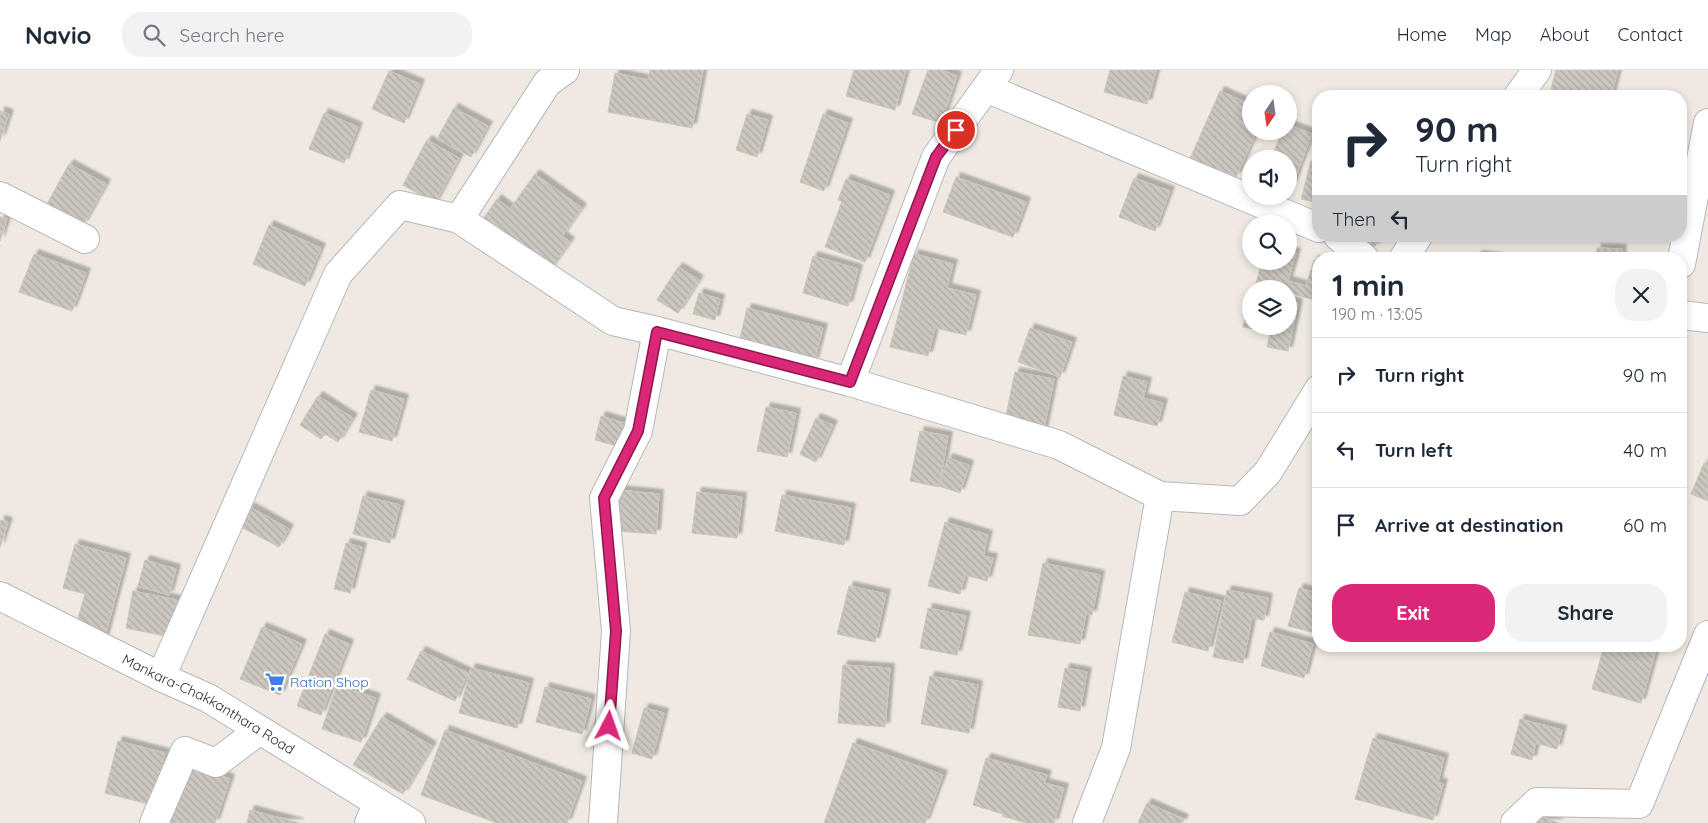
<!DOCTYPE html>
<meta charset="utf-8">
<style>
body{margin:0;font-family:Quicksand,sans-serif;background:#f2f2f3;color:#1f2937;height:100vh;display:flex;flex-direction:column;font-size:19px;white-space:nowrap}
*{box-sizing:border-box;margin:0}
p{font-size:16px;color:#747a83}
.icon{flex:none;width:28px;height:28px;fill:none;stroke:currentColor;stroke-width:2;stroke-linecap:round;stroke-linejoin:round}
.map{position:relative;flex:1;overflow:hidden}
.drawer{position:absolute;left:1312px;top:182px;width:375px;height:400px;display:flex;flex-direction:column;background:#fff;border-radius:20px;box-shadow:0 2px 8px #0003}
.drawer>*{flex:none}
.guide{position:absolute;left:1312px;top:20px;width:375px;height:152px;border-radius:20px;box-shadow:0 2px 8px #0003;background:#fff;color:#1f2937;overflow:hidden}
.needle{width:32px;rotate:193deg}
.fabs{position:absolute;left:1242px;top:15px;display:grid;gap:10px}
.fabs a{display:grid;place-items:center;width:55px;height:55px;border-radius:50%;background:#fff;box-shadow:0 2px 8px #0003;font-size:25px}
.pin{position:absolute;display:grid;place-items:center;width:42px;height:42px;color:#fff;margin:-21px;border:2px solid #fff;border-radius:50%;box-shadow:0 1px 5px #0007}
.me{position:absolute;width:55px;margin:-28px;rotate:4deg;stroke-linejoin:round;filter:drop-shadow(0 0 4px #0008)}
.turn{display:flex;align-items:center;gap:18px;height:105px;padding:0 20px;font-size:22px}
.turn .icon{width:65px;height:65px;stroke-width:2.5}
.turn b{display:block;font-size:35px;line-height:42px}
.then{display:flex;align-items:center;height:48px;padding:0 20px;background:#0003;gap:10px;font-size:19px}
.round{display:grid;place-items:center;flex:none;width:52px;height:52px;border-radius:20px;background:#f2f2f3}
.headline{display:flex;align-items:center;justify-content:space-between;height:85px;padding:0 20px}
h1{font-size:30px;font-weight:800;line-height:38px}
.button{display:flex;gap:10px;margin-top:auto;padding:10px 20px}
.button a{flex:1;height:58px;border-radius:20px;background:#db2777;color:#fff;font-size:20px;font-weight:800;line-height:58px;text-align:center}
.button a+a{background:#f2f2f3;color:#1f2937}
ul{padding:0;list-style:none}
li{display:flex;align-items:center;gap:15px;height:75px;padding:0 20px;border-top:1px solid #e0e1e3}
li div{flex:1}
li b{display:block;font-size:19px}
li em{font-style:normal}
header{display:flex;align-items:center;gap:30px;box-sizing:border-box;height:70px;padding:0 25px;background:#fff;border-bottom:1px solid #e0e1e3}
header strong{font-size:24px}
nav{display:flex;gap:28px;margin-inline-start:auto;font-size:18px}
.search{width:350px;height:45px;background:#f2f2f3;display:flex;align-items:center;gap:12px;box-sizing:border-box;padding:0 18px;border-radius:20px;color:#747a83;font-size:19px}
.map>svg:first-child{display:block}
.building{fill:url(#building-back-hatch);stroke:#cbc5ba;filter:url(#shadow)}
.lines{fill:none;stroke-linecap:round;stroke-linejoin:round}
.minor-casing{stroke:#b4b7c1;stroke-width:30}
.secondary-casing{stroke:#b4b7c1;stroke-width:30}
.minor{stroke:#fff;stroke-width:28}
.secondary{stroke:#fff;stroke-width:28}
.route-casing{stroke:#8e194d;stroke-width:12}
.route{stroke:#db2777;stroke-width:9}
.labels{text-anchor:middle;stroke-width:5;stroke-linejoin:round;paint-order:stroke}
.shop-label{font-size:14px;fill:#366cbe;stroke:#fff;text-anchor:start}
.street-label{font-size:14px;fill:#2e2e2e;stroke:#fff}
</style>
<header>
<strong>Navio</strong>
<div class="search"><svg class="icon" aria-label="search" viewBox="0 0 24 24"><circle cx="10" cy="10" r="6"/><path d="M15 15l6 6"/></svg>Search here</div>
<nav><a>Home</a><a>Map</a><a>About</a><a>Contact</a></nav>
</header>
<div class="map">
<svg width="1708" height="753" viewBox="0 0 1708 753">
<defs>
<pattern id="building-back-hatch" width="6" height="6" patternUnits="userSpaceOnUse" patternTransform="scale(1.25)"><rect width="6" height="6" fill="#cbc7bf"/><path d="M-1 5l2 2M0 0l6 6M5-1l2 2" fill="none" stroke="#afaba4"/></pattern>
<filter id="shadow"><feDropShadow dx="4.5" dy="-4.5" stdDeviation="1" flood-color="#0004"/></filter>
</defs>
<rect width="100%" height="100%" fill="#efe9e1"/>
<path class="building" d="M650,0H703L692,58L608,42L615,3L648,10Z
M854,0H906L895,40L846,26Z
M928,0H941L957,6L941,53L912,44Z
M1110,0L1156,1L1147,34L1104,22Z
M1556,0H1618L1611,26H1579L1551,19Z
M389,1L420,14L404,53L372,39Z
M1220,21L1251,35V61H1257L1236,107L1223,101L1212,123L1181,109Z
M454,38L488,56L471,87L437,69Z
M0,41L9,44L0,71Z
M324,43L358,57L344,93L309,79Z
M747,44L768,50L757,87L736,80Z
M823,44L848,53L824,121L800,112Z
M1289,55L1312,64L1292,116L1289,115V89H1271L1282,61H1289Z
M427,70L459,88L435,133L403,115Z
M1311,91L1319,93V133L1301,129Z
M69,94L106,114L83,155L47,134Z
M535,104L582,138L562,166L570,172L539,215L471,167L497,129L510,139Z
M956,107L1026,132L1013,167L943,142Z
M1134,108L1170,121L1155,161L1119,147Z
M846,109L890,125L865,192L825,177L842,131L838,130Z
M0,147L7,148L0,171Z
M269,155L321,178L305,216L253,194Z
M1356,166H1381L1374,178Z
M1597,178L1622,179L1621,189H1596Z
M1289,181L1296,183L1288,211L1306,216L1314,190L1319,192V231L1289,223V219H1275L1256,213L1262,191H1289Z
M34,184L86,203L72,241L19,222Z
M914,184L953,194L947,218L976,225L966,265L935,258L928,286L890,277Z
M1477,185L1498,187L1497,189H1477Z
M813,186L858,199L848,236L803,223Z
M678,197L699,210L678,243L657,230Z
M699,223L720,229L715,250L693,244Z
M1250,224L1251,256H1289V231L1298,233L1288,281L1267,277L1270,262L1243,257Z
M747,238L823,258L814,292L739,273Z
M1030,258L1072,272L1060,307L1018,292Z
M1015,302L1054,309L1043,363L1004,355Z
M1123,306L1147,312L1143,328L1163,333L1157,356L1114,345Z
M371,320L404,329L392,371L359,362Z
M318,326L353,348L338,372L325,364L321,369L300,355Z
M766,337L796,343L787,387L757,381Z
M601,346L631,355L624,378L595,370Z
M816,348L833,355L816,392L800,384Z
M920,361L948,366L939,417L910,411Z
M948,388L969,395L960,423L939,416Z
M1704,393L1708,395V431L1691,424Z
M607,419L659,424L656,464L604,460Z
M697,422L742,427L737,468L692,463Z
M782,425L851,438L844,475L775,461Z
M363,426L400,435L390,473L353,464Z
M250,437L289,459L279,477L239,456Z
M0,450L8,452L0,477Z
M945,452L988,465L983,486L993,488L987,511L965,505L960,524L928,516Z
M346,473L362,477L350,523L334,519Z
M75,474L126,488L104,570L74,562L85,524L63,518Z
M145,490L176,499L169,525L138,516Z
M1043,493L1100,505L1092,545L1086,544L1080,574L1028,565Z
M849,516L886,524L875,572L837,564Z
M1299,518L1319,524V564L1288,556Z
M1227,520L1268,528L1264,550L1252,548L1243,593L1213,587Z
M133,521L177,530L170,567L126,558Z
M1185,522L1221,531L1208,581L1172,572Z
M928,538L966,546L957,585L920,578Z
M262,557L302,574L280,625L240,609Z
M1270,562L1313,574L1304,608L1261,596Z
M325,564L349,574L321,645L297,636Z
M1604,576H1657L1641,633L1592,619Z
M421,581L468,603L455,631L407,609Z
M843,595L890,598L885,657L838,653Z
M471,598L529,613L517,658L459,643Z
M1065,598L1087,602L1080,641L1058,637Z
M930,606L978,615L969,663L921,654Z
M337,615L376,628L361,672L322,659Z
M545,617L591,629L582,664L536,652Z
M644,638L664,643L652,689L632,683Z
M382,647L432,676L403,724L353,695Z
M1520,649L1562,660L1557,679L1536,673L1532,690L1511,684Z
M445,660L582,711L567,753H497L421,725Z
M1373,668L1444,688L1438,712L1443,714L1433,750L1355,729Z
M118,671L165,683L152,735L105,723Z
M853,673L943,705L925,753H824Z
M986,688L1047,705L1044,713L1064,718L1054,753H1027L1002,746L1003,744L973,735Z
M187,693L230,709L215,753H166Z
M1147,733L1184,749L1182,753H1138Z
M250,740L299,753H247Z
M1531,743L1559,753H1527Z"/>
<g class="lines">
<defs>
<path id="minor" d="M986,18L1319,158
M1518,26L1537,0
M0,126L85,169
M459,149L547,13L565,0
M1338,166L1365,189
M1403,189L1418,166
M1681,194L1708,53
M1681,245L1708,248
M850,312L1059,375L1160,426L1240,431L1268,402L1319,319
M161,607L338,204L400,135L459,149L613,251L657,261
M154,753L185,681L216,693L260,660
M369,753L378,733
M603,753L616,561L604,428L638,361L657,261L850,312L936,87L999,0
M1087,753L1116,678L1160,426
M1515,753L1537,732L1639,734L1708,565"/>
<g id="secondary">
<path id="s1" d="M0,526L161,607L208,628L411,753"/>
</g>
</defs>
<use href="#minor" class="minor-casing"/>
<use href="#secondary" class="secondary-casing"/>
<use href="#minor" class="minor"/>
<use href="#secondary" class="secondary"/>
</g>
<g class="lines">
<defs>
<path id="route" d="M609,656L616,561L604,428L638,361L657,262L850,312L936,87L956,60"/>
</defs>
<use href="#route" class="route-casing"/>
<use href="#route" class="route"/>
</g>
<defs>
<symbol id="supermarket-bare" viewBox="-9 -9 18 18"><path d="M-6-5.5h2.5l.6 2H6L4.5 2H-2.5L-4.4-4H-6ZM-1.5 3.2a1.3 1.3 0 1 0 .1 0ZM3 3.2a1.3 1.3 0 1 0 .1 0Z" fill="#3f7fe0" stroke="#fff" stroke-width="2.5" paint-order="stroke"/></symbol>
</defs>
<g fill-rule="evenodd">
<use href="#supermarket-bare" x="261" y="598" width="28" height="28"/>
</g>
<g class="labels">
<g class="shop-label">
<text x="290" y="617">Ration Shop</text>
</g>
<g class="street-label">
<text dy="5" stroke="none"><textPath href="#s1" startOffset="235">Mankara-Chakkanthara Road</textPath></text>
</g>
</g>
</svg>
<div class="fabs">
<a><svg class="needle" viewBox="-14 -14 28 28"><path d="M0-13l5 13h-10z" fill="#e53935"/><path d="M0 13l5-13h-10z" fill="#747a83"/></svg></a>
<a><svg class="icon" aria-label="sound" viewBox="0 0 24 24"><path d="M4 9h4l5-4v14l-5-4H4zM17 9q2 3 0 6"/></svg></a>
<a><svg class="icon" aria-label="search" viewBox="0 0 24 24"><circle cx="10" cy="10" r="6"/><path d="M15 15l6 6"/></svg></a>
<a><svg class="icon" aria-label="layers" viewBox="0 0 24 24"><path d="M12 4l9 5-9 5-9-5zM3 14l9 5 9-5"/></svg></a>
</div>
<div class="pin" style="left:956px;top:60px;background:#d93025"><svg class="icon" aria-label="arrive" viewBox="0 0 24 24"><path d="M6 21V4h12l-3 4 3 4H6"/></svg></div>
<svg class="me" style="left:609px;top:656px" viewBox="-20 -20 40 40"><path d="M0-17L14 15 0 8-14 15z" fill="#db2777" stroke="#fff" stroke-width="4"/></svg>
<div class="guide">
<div class="turn"><svg class="icon" aria-label="right" viewBox="0 0 24 24"><path d="M7 20v-9h11M14 6l5 5-5 5"/></svg><div><b>90 m</b>Turn right</div></div>
<div class="then">Then<svg class="icon" aria-label="left" viewBox="0 0 24 24"><path d="M17 20v-9H6M10 6l-5 5 5 5"/></svg></div>
</div>
<section class="drawer">
<div class="headline"><div><h1>1 min</h1><p>190 m · 13:05</p></div><a class="round"><svg class="icon" aria-label="close" viewBox="0 0 24 24"><path d="M6 6l12 12M18 6L6 18"/></svg></a></div>
<ul>
<li><svg class="icon" aria-label="right" viewBox="0 0 24 24"><path d="M7 20v-9h11M14 6l5 5-5 5"/></svg><div><b>Turn right</b></div><em>90 m</em></li>
<li><svg class="icon" aria-label="left" viewBox="0 0 24 24"><path d="M17 20v-9H6M10 6l-5 5 5 5"/></svg><div><b>Turn left</b></div><em>40 m</em></li>
<li><svg class="icon" aria-label="arrive" viewBox="0 0 24 24"><path d="M6 21V4h12l-3 4 3 4H6"/></svg><div><b>Arrive at destination</b></div><em>60 m</em></li>
</ul>
<div class="button"><a>Exit</a><a>Share</a></div>
</section>
</div>
